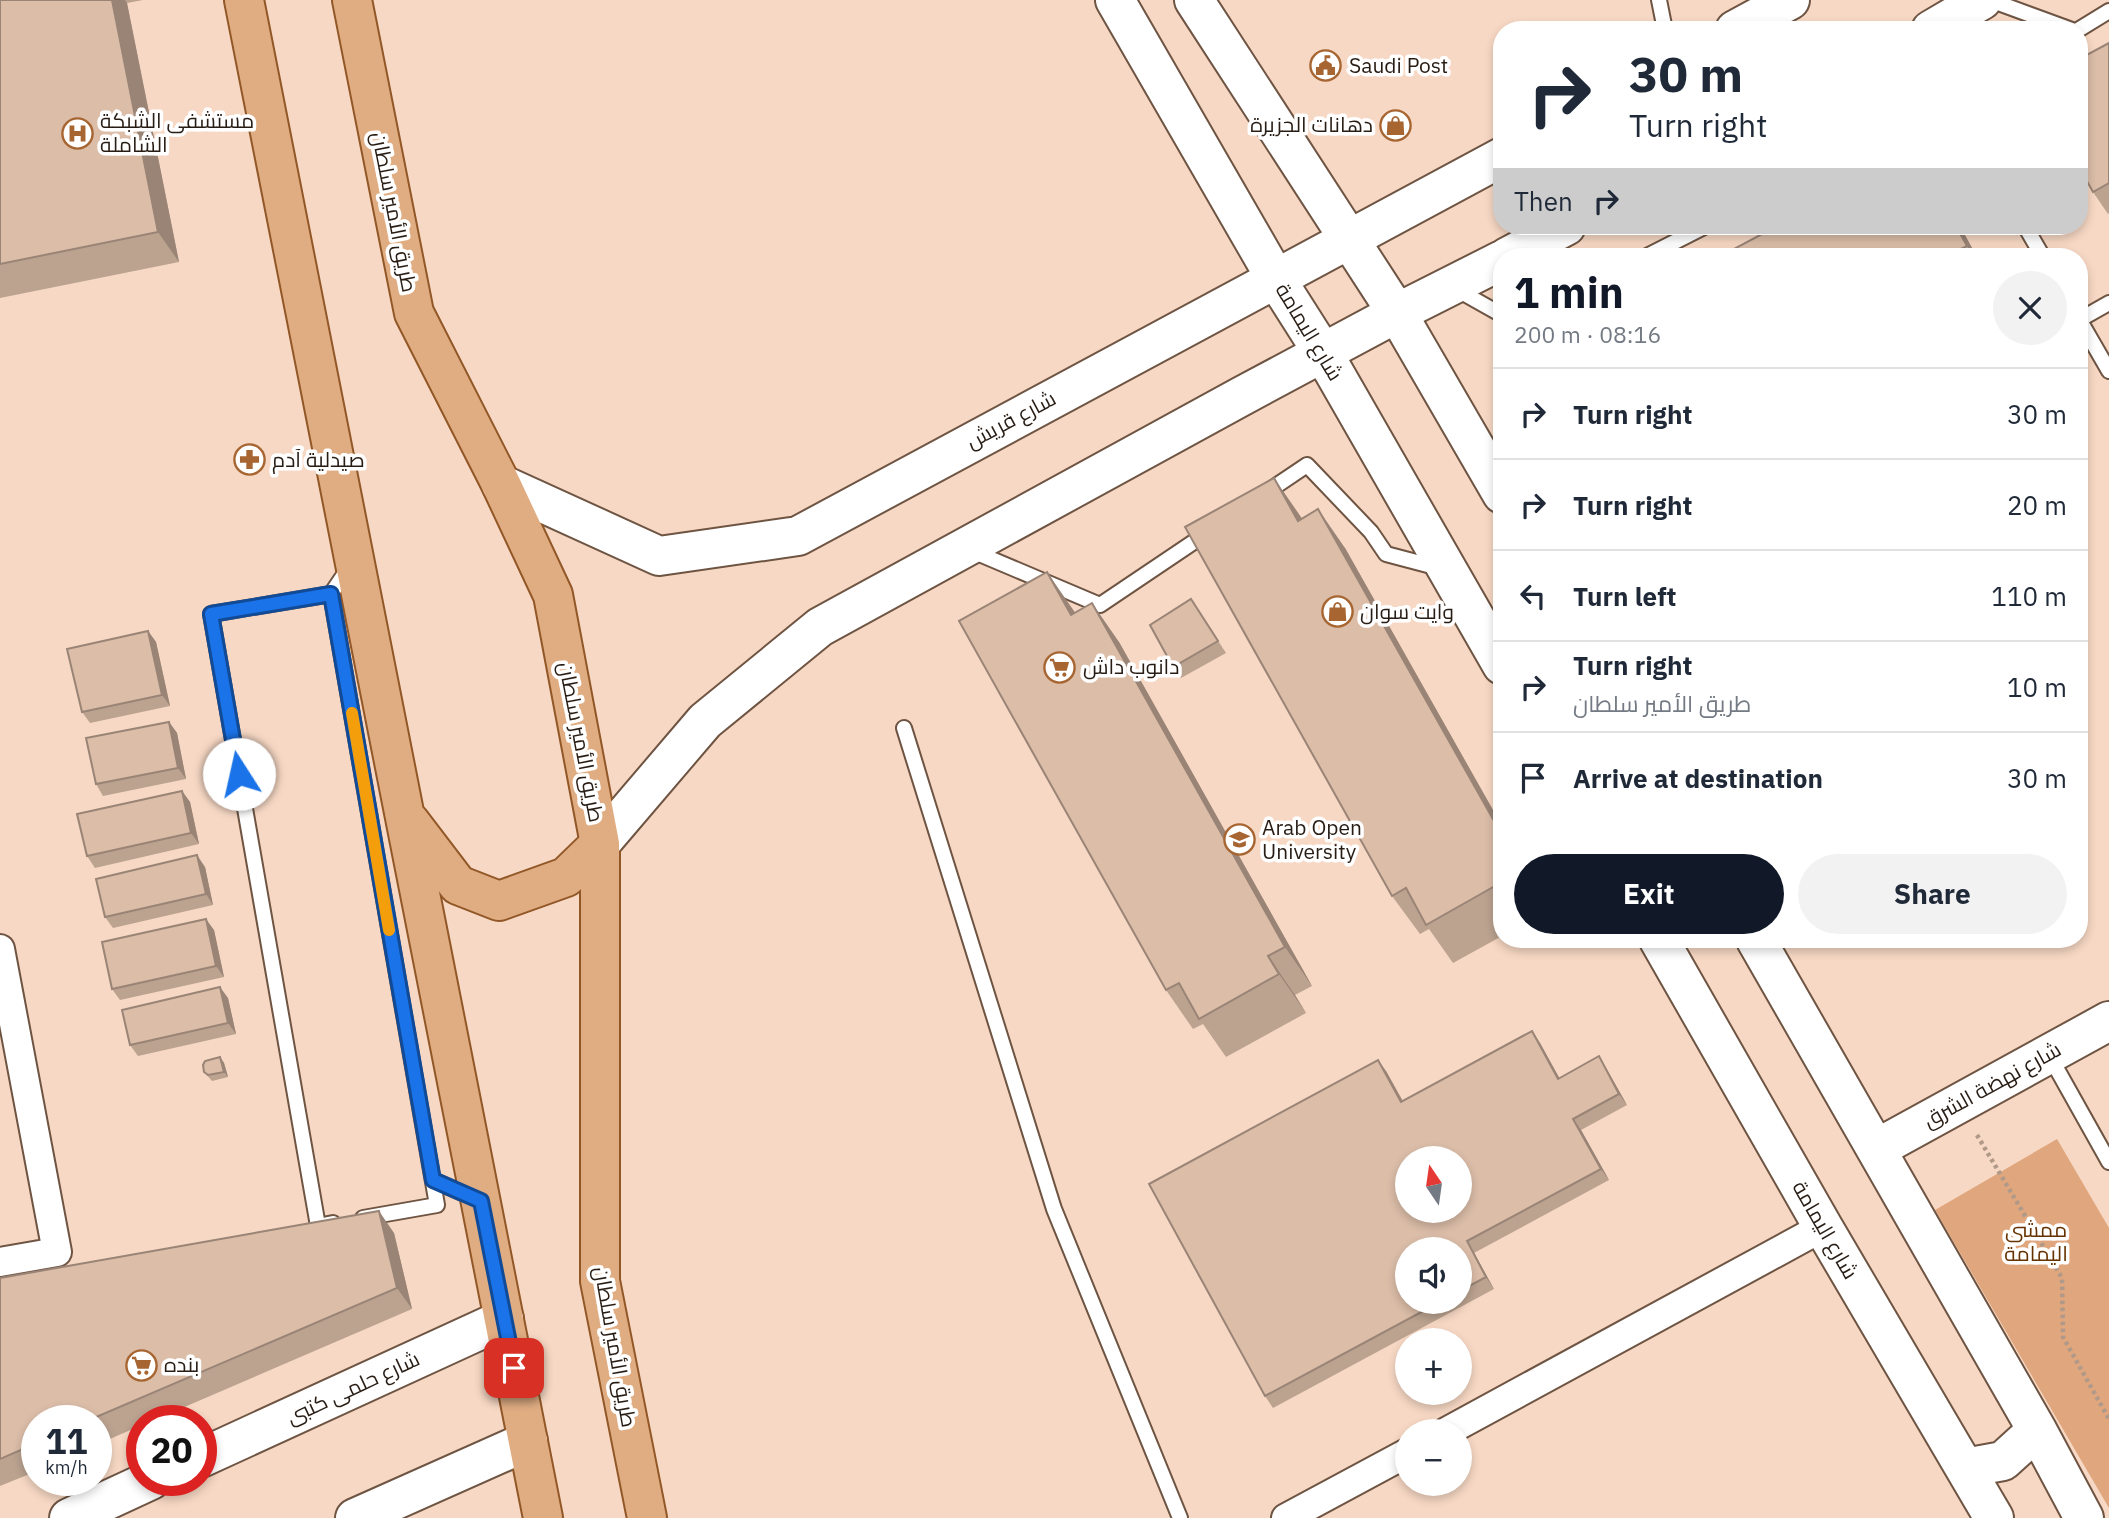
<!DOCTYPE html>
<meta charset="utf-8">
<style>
body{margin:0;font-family:"IBM Plex Sans",Cairo,sans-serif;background:#f2f2f3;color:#1f2937;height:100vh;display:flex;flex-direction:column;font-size:26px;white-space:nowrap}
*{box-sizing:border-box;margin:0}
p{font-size:23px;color:#747a83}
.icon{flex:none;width:38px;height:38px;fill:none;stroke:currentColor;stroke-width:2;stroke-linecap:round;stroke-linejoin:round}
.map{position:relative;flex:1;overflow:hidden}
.drawer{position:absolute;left:1493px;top:248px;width:595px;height:700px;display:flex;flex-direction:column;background:#fff;border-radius:28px;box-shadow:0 4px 10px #0003}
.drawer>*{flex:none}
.guide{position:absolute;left:1493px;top:21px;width:595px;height:214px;border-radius:28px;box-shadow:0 4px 10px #0003;background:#fff;color:#1f2937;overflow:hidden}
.needle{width:46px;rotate:347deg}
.buttons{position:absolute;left:1395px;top:1146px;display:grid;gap:14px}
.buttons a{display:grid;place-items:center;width:77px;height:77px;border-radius:50%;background:#fff;box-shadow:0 4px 10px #0003;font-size:35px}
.speed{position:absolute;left:21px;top:1405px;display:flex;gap:14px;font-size:35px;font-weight:700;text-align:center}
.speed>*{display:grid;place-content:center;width:91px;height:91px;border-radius:50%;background:#fff;box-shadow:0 4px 10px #0003;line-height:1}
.speed small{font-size:18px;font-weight:400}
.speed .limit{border:10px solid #d22;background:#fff;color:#111}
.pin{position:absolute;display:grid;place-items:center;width:60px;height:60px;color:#fff;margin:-30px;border-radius:14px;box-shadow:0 4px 10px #0006}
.me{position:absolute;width:77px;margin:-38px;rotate:350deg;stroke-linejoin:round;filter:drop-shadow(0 0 5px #0008)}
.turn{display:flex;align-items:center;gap:24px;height:147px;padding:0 21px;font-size:32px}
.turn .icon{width:91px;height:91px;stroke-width:2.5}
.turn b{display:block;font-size:49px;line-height:60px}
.then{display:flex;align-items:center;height:66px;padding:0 21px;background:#0003;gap:14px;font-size:26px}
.round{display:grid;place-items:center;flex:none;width:74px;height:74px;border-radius:37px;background:#f2f2f3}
.head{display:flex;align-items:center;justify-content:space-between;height:119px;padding:0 21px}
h1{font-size:42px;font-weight:700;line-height:52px;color:#111827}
.button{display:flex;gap:14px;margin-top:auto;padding:14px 21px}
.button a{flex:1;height:80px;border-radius:42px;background:#111827;color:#fff;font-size:28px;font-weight:700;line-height:80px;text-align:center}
.button a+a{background:#f2f2f3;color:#1f2937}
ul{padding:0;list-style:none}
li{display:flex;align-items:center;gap:21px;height:91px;padding:0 21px;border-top:2px solid #e0e1e3}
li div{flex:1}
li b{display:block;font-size:26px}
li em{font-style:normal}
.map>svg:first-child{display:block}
.green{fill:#e0a67d}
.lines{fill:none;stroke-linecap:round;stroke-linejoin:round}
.lane-casing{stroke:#6e5442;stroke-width:18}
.street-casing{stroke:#6e5442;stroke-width:32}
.secondary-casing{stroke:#6e5442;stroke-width:42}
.primary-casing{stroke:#925727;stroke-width:42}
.path{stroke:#b19989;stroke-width:4.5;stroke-dasharray:3.5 3.5;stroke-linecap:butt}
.lane{stroke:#fff;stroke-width:14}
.street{stroke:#fff;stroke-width:28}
.secondary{stroke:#fff;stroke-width:38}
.primary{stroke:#e0ad83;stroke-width:38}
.wall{fill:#bca390;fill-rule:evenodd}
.shaded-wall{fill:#998476}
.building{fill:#dbbda8;stroke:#998476;stroke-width:2;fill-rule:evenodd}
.route-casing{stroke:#114b97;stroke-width:18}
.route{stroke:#1a73e8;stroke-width:12}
.slow{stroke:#f59e0b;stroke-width:12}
.labels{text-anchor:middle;stroke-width:7;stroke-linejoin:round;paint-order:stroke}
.poi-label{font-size:21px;fill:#281d15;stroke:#fff;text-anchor:start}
.street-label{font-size:21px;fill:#281d15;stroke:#fff}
.park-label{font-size:21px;fill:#663200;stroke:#fff}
</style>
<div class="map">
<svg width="2109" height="1518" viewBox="0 0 2109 1518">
<rect width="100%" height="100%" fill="#f7d8c4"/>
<path class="green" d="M2057,1139L2109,1228V1508L1935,1210Z"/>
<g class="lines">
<defs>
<path id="lane" d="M1659,0L1665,30
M1990,0L2072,30
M2078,30L2109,11
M2025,226L2043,257
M1645,257L1706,226
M1454,288L1502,315
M2079,319L2109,371
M2079,320L2109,303
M1264,494L1307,465L1371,532L1386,554L1439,568
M970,550L1100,605L1207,533
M350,566L331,594L437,1205L363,1218
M331,594L211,614L318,1226L333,1223
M904,728L1054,1209L1180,1518
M2049,1055L2109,1162
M433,1180L476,1199"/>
<path id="street" d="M0,949L57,1252L0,1262
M1446,1432L1823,1227
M1286,1518L1407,1453"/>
<path id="secondary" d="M1115,0L1276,279L1323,353L1502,665
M1194,0L1397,313L1502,494
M1735,30L1790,0
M1931,30L1982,0
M1507,257L1566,226
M501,484L659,556L798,536L1502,157
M600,844L705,721L820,627L1242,396L1397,313L1502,260
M1659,940L1823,1227L1994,1518
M1756,940L2037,1430L2084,1518
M1876,1149L2109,1021
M201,1458L504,1319
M1965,1468L2003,1461L2037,1430
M69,1518L151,1480
M355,1518L528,1441"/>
<path id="primary" d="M244,0L543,1518
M352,0L414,313L501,484L553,595L600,844V1281L647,1518
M410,822L458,885L499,901L566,877L600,844"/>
</defs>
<use href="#lane" class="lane-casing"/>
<use href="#street" class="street-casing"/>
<use href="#secondary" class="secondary-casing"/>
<use href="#primary" class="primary-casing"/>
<path class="path" d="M1977,1135L2062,1278L2063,1337L2109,1419"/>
<use href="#lane" class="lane"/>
<use href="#street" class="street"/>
<use href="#secondary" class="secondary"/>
<use href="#primary" class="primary"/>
</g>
<path class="wall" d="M0,0H143L127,3L179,262L0,298Z
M2109,43V213L2108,214L2093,192Z
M1777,226H1960L1977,257H1719Z
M1302,518L1345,548L1502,826V936L1453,963L1429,929L1420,934L1392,896Z
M1191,599L1226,653L1181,678L1173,667Z
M1075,612L1119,642L1312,986L1295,995L1306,1013L1226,1057L1203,1024L1193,1029L1166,990Z
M148,631L156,642L170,706L90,723L82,712Z
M169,722L177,733L186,779L103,796L96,784Z
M182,791L190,802L199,844L95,868L87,856Z
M205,867L213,905L113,928L105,917Z
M214,930L224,977L120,1000L112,989Z
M228,998L236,1034L138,1056L130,1045Z
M1540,1043L1559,1078L1599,1056L1606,1068L1627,1105L1581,1130L1609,1180L1474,1253L1494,1289L1273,1408L1265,1396L1386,1071L1403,1101ZM1460,1250V1302H1407Z
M220,1057L224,1063L228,1077L212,1081L204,1072Z
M394,1233L412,1309L152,1421H142V1425L96,1445V1421H37V1471L0,1486V1278Z"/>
<path class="shaded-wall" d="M112,0H125L127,3L179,262L158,232Z
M1956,226H1960L1977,257H1975L1967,246Z
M1274,478L1301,517L1325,560L1298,521Z
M1318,509L1345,548L1502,826V835Z
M1047,572L1074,611L1098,654L1071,615Z
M1092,603L1119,642L1312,986L1285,947Z
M148,631L156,642L170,706L162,695Z
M169,722L177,733L186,779L178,768Z
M182,791L190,802L199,844L191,833Z
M197,855L205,867L213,905L206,894Z
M206,919L214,930L224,977L216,966Z
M1268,956L1295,995L1306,1013L1279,974Z
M220,987L228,998L236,1034L228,1023Z
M1532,1031L1540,1043L1566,1090L1558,1079Z
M1599,1056L1606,1068L1627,1105L1619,1094Z
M220,1057L224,1063L228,1077L224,1072Z
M1378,1060L1386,1071L1409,1113L1401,1102Z
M1573,1119L1581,1130L1609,1180L1601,1169Z
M379,1211L394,1233L412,1309L397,1288Z
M1467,1241L1474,1253L1494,1289L1486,1277Z"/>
<path class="building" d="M0,0H112L158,232L0,264Z
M2109,43V183L2093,192L2079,167V59Z
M1777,226H1956L1967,246L1945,257H1719Z
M1274,478L1298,521L1318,509L1502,835V858L1495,862L1502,873V882L1426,925L1406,888L1392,896L1185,527Z
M1047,572L1071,615L1092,603L1285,947L1268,956L1279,974L1199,1019L1179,983L1166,990L959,621Z
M1191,599L1218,641L1173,667L1150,625Z
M148,631L162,695L82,712L67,649Z
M169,722L178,768L96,784L86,738Z
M182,791L191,833L87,856L77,814Z
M197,855L206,894L105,917L96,879Z
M206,919L216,966L112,989L102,942Z
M220,987L228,1023L130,1045L122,1010Z
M1532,1031L1558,1079L1599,1056L1619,1094L1573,1119L1601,1169L1467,1241L1486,1277L1460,1291V1250H1407V1302H1440L1265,1396L1149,1184L1378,1060L1401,1102ZM1407,1158H1460V1211H1407Z
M220,1057L224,1072L208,1075L204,1072L203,1065L205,1061Z
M379,1211L397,1288L87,1421H37V1443L0,1459V1278Z"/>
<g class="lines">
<defs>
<path id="route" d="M239,774L211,614L331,594L433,1180L481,1201L514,1368"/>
</defs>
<use href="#route" class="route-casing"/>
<use href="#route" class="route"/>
<path class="slow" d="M352,713L389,930"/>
</g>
<defs>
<symbol id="civic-ring" viewBox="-11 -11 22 22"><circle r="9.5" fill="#fff" stroke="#a76532" stroke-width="1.5"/><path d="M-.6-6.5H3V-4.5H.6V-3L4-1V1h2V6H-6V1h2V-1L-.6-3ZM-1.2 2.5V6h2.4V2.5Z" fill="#a76532"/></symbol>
<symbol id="shop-ring" viewBox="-11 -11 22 22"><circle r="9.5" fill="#fff" stroke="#a76532" stroke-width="1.5"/><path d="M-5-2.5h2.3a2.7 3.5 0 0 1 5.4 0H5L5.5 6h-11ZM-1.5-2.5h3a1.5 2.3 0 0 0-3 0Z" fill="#a76532"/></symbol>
<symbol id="hospital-ring" viewBox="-11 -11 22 22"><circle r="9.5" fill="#fff" stroke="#a76532" stroke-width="1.5"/><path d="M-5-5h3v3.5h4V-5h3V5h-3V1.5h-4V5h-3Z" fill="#a76532"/></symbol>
<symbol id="pharmacy-ring" viewBox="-11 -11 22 22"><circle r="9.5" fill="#fff" stroke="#a76532" stroke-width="1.5"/><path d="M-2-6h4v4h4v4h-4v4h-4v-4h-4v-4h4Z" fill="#a76532"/></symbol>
<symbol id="supermarket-ring" viewBox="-11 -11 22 22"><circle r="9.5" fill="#fff" stroke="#a76532" stroke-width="1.5"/><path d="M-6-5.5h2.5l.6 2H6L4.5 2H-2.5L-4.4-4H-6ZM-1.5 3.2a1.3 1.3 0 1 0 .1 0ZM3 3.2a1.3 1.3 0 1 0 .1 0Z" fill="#a76532"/></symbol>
<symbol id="university-ring" viewBox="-11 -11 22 22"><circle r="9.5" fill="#fff" stroke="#a76532" stroke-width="1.5"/><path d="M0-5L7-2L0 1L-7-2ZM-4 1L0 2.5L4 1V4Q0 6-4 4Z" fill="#a76532"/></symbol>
</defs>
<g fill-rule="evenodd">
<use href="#civic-ring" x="1308" y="48" width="35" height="35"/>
<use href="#shop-ring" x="1378" y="108" width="35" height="35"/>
<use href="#hospital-ring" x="60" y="116" width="35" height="35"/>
<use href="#pharmacy-ring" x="232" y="442" width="35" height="35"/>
<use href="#shop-ring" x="1320" y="594" width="35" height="35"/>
<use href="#supermarket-ring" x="1042" y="650" width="35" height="35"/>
<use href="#university-ring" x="1222" y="822" width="35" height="35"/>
<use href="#supermarket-ring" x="124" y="1348" width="35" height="35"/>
</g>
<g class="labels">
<g class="poi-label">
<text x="1349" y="73">Saudi Post</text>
<text x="100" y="128">مستشفى الشبكة<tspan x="100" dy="24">الشاملة</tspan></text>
<text x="1373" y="132" text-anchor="end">دهانات الجزيرة</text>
<text x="272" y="467">صيدلية آدم</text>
<text x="1360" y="619">وايت سوان</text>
<text x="1083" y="674">دانوب داش</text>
<text x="1262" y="835">Arab Open<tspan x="1262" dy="24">University</tspan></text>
<text x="164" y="1372">بنده</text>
</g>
<g class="street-label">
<text transform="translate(394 212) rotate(79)" y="7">طريق الأمير سلطان</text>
<text transform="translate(1309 332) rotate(59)" y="7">شارع اليمامة</text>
<text transform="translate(1011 420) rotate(-28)" y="7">شارع قريش</text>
<text transform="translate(581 742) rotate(79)" y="7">طريق الأمير سلطان</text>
<text transform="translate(1992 1085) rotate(-29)" y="7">شارع نهضة الشرق</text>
<text transform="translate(1825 1230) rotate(60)" y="7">شارع اليمامة</text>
<text transform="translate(615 1347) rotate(80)" y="7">طريق الأمير سلطان</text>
<text transform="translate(353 1388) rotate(-25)" y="7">شارع حلمى كتبى</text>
</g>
<g class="park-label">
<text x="2036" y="1237">ممشى<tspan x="2036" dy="24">اليمامة</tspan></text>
</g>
</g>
</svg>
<div class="buttons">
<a><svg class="needle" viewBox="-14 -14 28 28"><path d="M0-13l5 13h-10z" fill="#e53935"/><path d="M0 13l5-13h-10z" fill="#747a83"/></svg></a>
<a><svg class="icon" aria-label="sound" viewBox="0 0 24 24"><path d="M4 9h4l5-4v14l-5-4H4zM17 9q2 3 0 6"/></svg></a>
<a>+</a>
<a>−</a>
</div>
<div class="speed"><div>11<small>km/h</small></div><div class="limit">20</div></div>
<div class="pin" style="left:514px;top:1368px;background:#d93025"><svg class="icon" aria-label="arrive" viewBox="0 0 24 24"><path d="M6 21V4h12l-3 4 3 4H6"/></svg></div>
<svg class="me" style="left:239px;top:774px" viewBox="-20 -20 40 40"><circle r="19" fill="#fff"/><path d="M0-13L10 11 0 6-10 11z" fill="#1a73e8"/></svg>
<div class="guide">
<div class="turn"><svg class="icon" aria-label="right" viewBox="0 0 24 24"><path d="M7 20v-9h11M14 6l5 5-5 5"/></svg><div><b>30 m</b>Turn right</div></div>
<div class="then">Then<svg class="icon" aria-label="right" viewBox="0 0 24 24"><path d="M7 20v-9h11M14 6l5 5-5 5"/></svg></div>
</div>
<section class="drawer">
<div class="head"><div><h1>1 min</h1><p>200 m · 08:16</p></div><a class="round"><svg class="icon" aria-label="close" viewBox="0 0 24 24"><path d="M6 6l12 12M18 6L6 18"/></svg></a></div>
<ul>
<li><svg class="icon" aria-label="right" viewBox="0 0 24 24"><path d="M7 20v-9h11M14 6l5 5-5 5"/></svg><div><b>Turn right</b></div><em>30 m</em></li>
<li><svg class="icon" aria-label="right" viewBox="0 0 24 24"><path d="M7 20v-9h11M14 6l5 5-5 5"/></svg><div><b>Turn right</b></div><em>20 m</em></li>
<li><svg class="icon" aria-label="left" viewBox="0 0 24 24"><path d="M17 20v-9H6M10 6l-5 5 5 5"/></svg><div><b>Turn left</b></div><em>110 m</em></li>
<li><svg class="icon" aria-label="right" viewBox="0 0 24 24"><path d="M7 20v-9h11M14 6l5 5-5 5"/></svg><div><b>Turn right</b><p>طريق الأمير سلطان</p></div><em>10 m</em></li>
<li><svg class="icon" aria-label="arrive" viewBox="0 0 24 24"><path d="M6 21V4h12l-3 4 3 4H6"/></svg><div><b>Arrive at destination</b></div><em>30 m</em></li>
</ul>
<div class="button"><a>Exit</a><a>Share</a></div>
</section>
</div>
